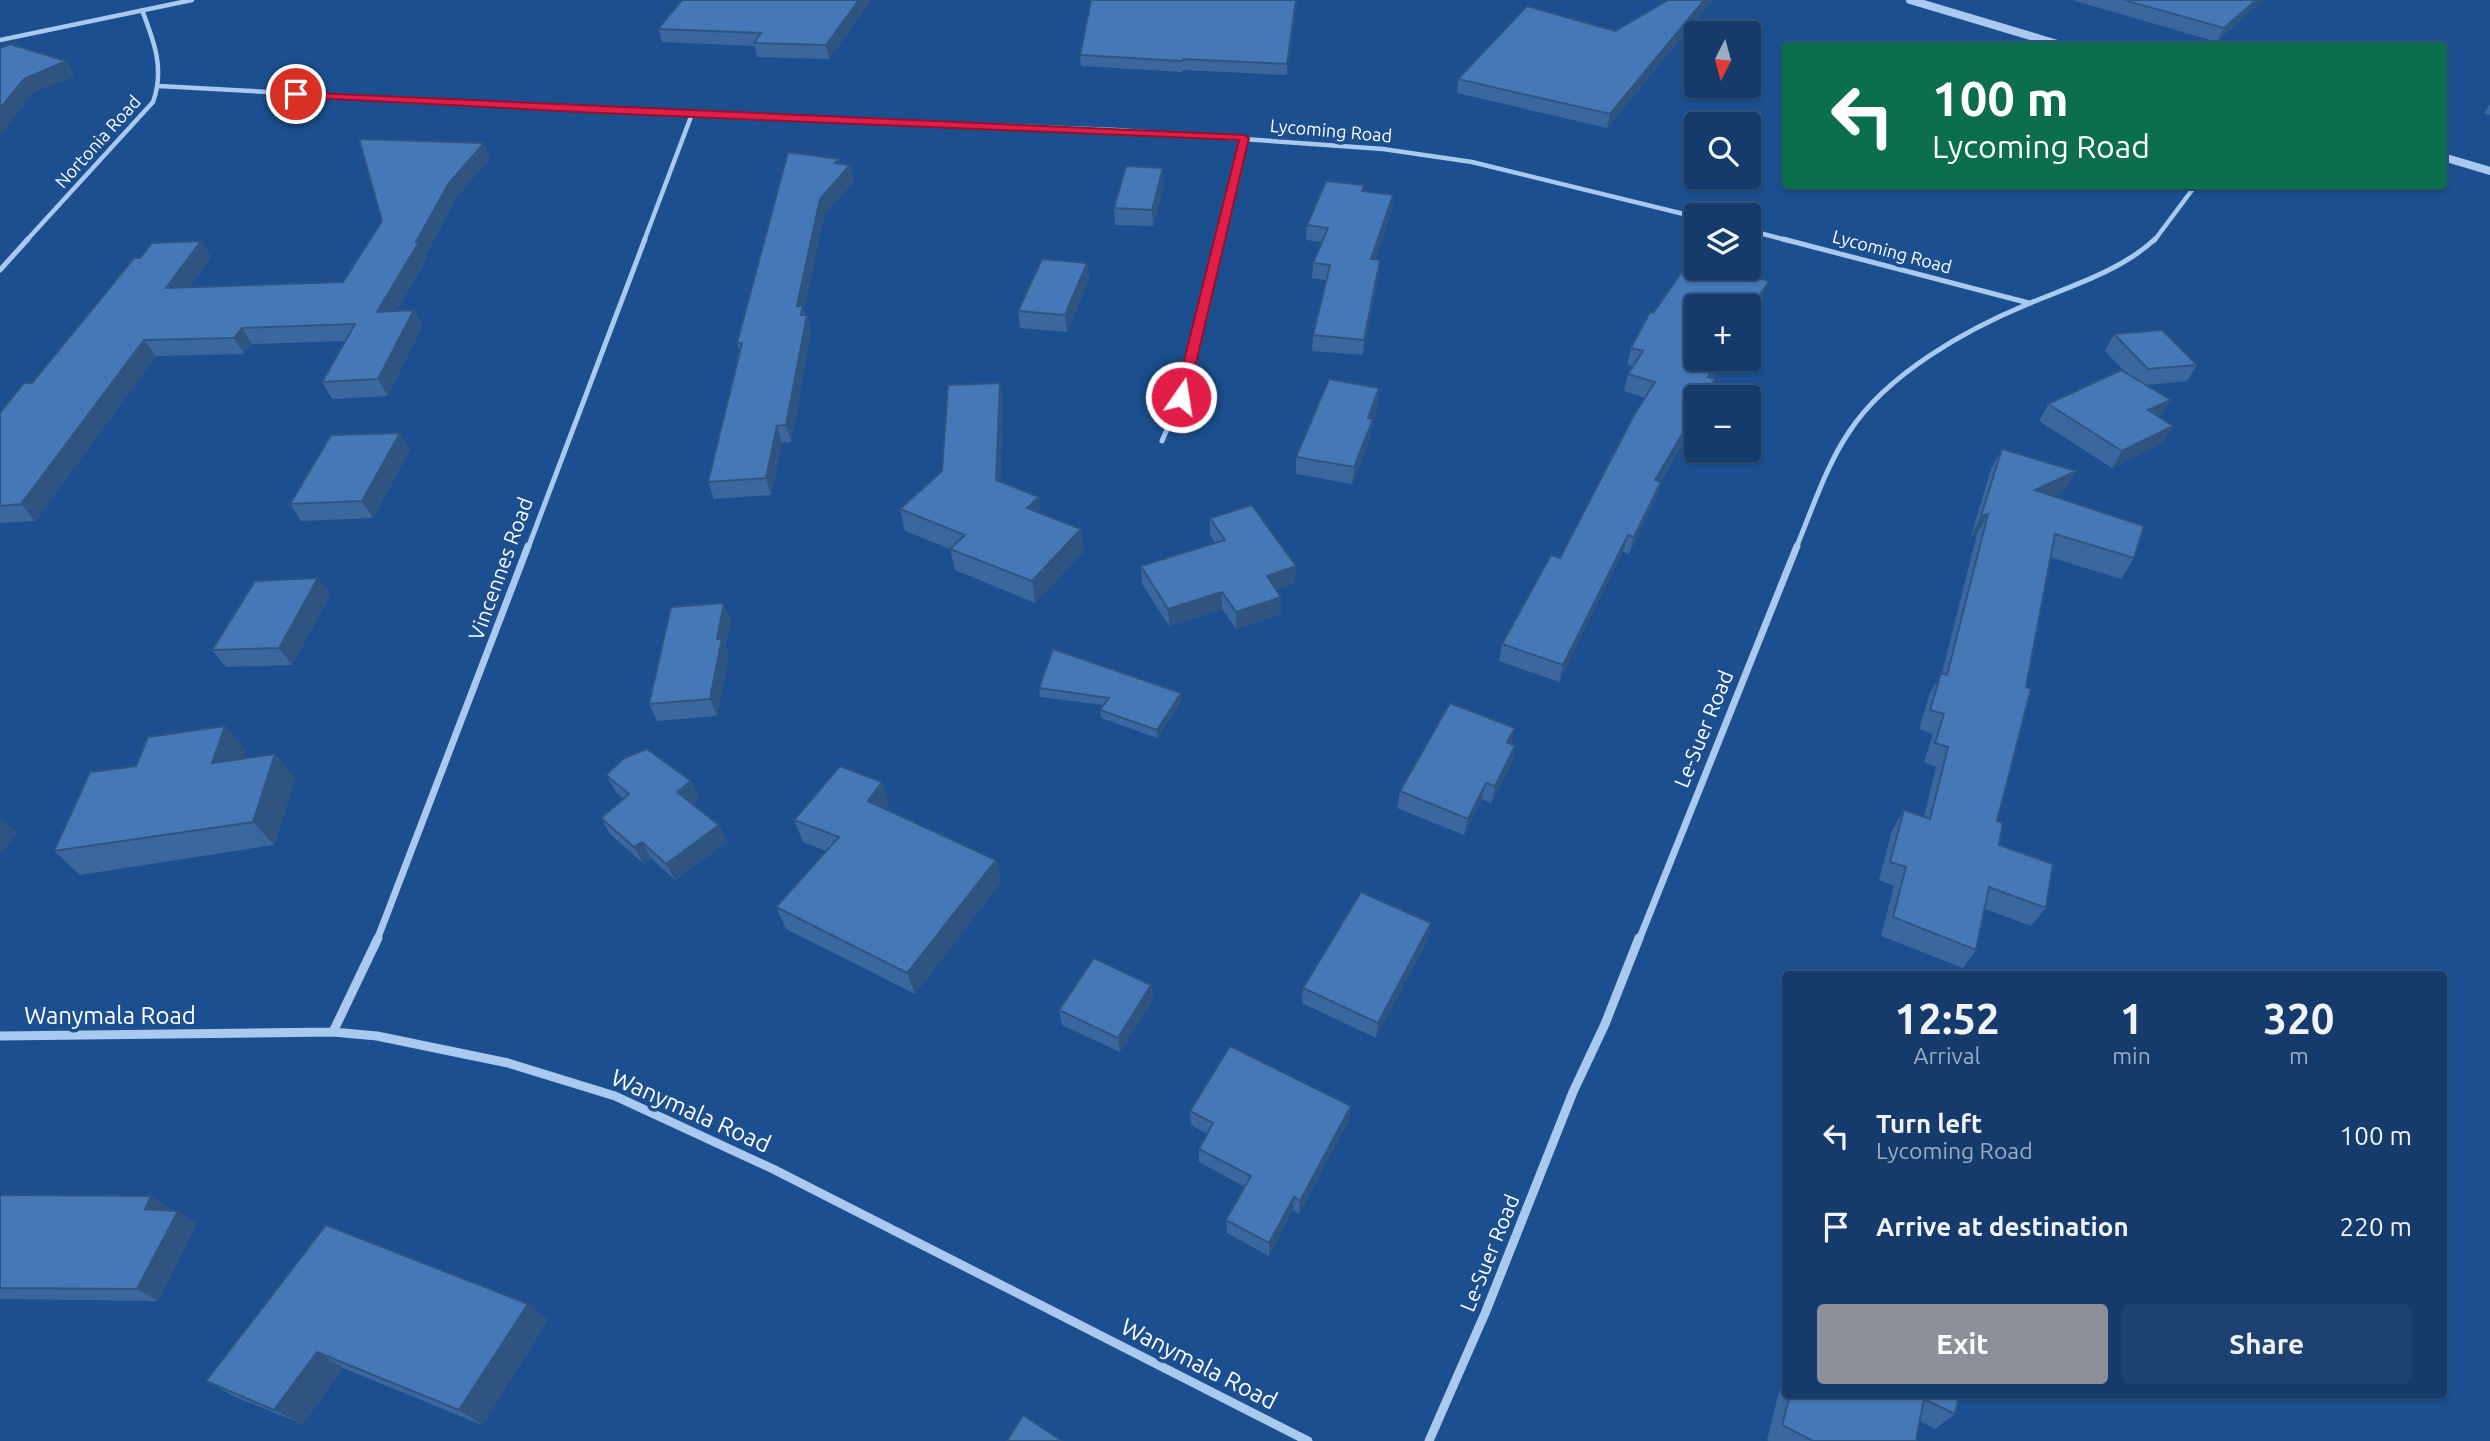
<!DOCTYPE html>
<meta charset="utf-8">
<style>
body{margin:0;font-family:Ubuntu,sans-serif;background:#1d4271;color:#f1f3f6;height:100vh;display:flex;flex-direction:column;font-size:26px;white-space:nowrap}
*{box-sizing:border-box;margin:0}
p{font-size:23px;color:#9dadc1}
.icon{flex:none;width:38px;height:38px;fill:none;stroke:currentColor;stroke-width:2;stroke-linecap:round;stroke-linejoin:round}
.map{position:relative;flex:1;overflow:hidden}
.drawer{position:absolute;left:1782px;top:971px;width:665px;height:427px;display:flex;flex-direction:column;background:#143b6b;border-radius:7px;box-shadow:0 2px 5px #0004,0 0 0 2px #33557e}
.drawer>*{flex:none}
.top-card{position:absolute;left:1782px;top:42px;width:665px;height:147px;border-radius:7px;box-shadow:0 2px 5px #0004,0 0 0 2px #33557e;background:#0b6e4f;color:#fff;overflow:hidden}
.needle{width:46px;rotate:186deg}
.controls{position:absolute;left:1684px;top:21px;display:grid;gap:14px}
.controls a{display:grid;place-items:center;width:77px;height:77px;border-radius:7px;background:#143b6b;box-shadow:0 2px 5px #0004,0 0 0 2px #33557e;font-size:35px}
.pin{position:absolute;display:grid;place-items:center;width:60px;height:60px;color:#fff;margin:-30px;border:4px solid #fff;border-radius:50%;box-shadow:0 2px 7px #0007}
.me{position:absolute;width:77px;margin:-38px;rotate:13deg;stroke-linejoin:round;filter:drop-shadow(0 0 5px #0008)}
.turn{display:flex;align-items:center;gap:24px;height:147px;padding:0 35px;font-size:32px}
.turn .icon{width:91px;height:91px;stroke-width:2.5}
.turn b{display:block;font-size:49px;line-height:60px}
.eta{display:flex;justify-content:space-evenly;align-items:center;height:119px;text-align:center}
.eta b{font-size:42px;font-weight:600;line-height:49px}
.action{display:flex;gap:14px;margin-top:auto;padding:14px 35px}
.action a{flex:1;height:80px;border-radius:7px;background:#8c9099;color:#fff;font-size:28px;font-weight:600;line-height:80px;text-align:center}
.action a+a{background:#1d4271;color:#f1f3f6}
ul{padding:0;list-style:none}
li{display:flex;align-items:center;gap:21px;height:91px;padding:0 35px}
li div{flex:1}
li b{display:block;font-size:26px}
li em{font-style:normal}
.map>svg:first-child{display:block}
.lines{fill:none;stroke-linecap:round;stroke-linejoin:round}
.minor-far3{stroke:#a9c9ee;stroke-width:4.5}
.minor-far2{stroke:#a9c9ee;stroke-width:5}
.minor-far1{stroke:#a9c9ee;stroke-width:7}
.minor{stroke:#a9c9ee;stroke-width:9}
.tertiary{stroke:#a9c9ee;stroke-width:8}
.wall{fill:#3a679d}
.shaded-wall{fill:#305480}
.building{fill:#4478b7;stroke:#305480;stroke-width:2}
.route{fill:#e11d48;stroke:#92132f;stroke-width:2}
.labels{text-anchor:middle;stroke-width:7;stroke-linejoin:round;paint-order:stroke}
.far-street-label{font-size:18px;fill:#fff;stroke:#1b4f8f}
.street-label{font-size:21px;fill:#fff;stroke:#1b4f8f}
.near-street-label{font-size:24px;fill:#fff;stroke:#1b4f8f}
</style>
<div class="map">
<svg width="2490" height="1441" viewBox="0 0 2490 1441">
<rect width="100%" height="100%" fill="#1b4f8f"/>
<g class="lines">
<path class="minor-far3" d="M0,40L192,0
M159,86L599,110L1116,130L1383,149L1472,162L1696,217
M1748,230L1790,241
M26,241L153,102C165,69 154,41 142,10
M644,241L692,114
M1219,241L1244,138
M2154,241L2195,186"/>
<path class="minor-far2" d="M1783,239L2029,303
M0,270L28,239
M1162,441L1181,397L1219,239
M528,548L645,239
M1796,548C1812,510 1826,466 1849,432C1887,374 1965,330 2028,304C2071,286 2121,271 2155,239"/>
<path class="minor-far1" d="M377,940L528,546
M1639,940L1797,546"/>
<path class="minor" d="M333,1032L378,938
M0,1036L333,1032L377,1036L508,1063L615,1096L773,1169L1308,1441
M1429,1441L1486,1311L1573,1092L1605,1024L1639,938"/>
<path class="tertiary" d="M1910,0L2064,46
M2443,157L2490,171"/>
</g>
<path class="wall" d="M682,0H871L829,59L757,57L755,46L662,42L658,29Z
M1091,0H1297L1287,75L1183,70L1182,72L1081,66L1080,55Z
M1668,0H1712L1607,128L1457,93L1458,79L1615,31Z
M2072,0H2263L2217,42Z
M2490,104V115L2484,113Z
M490,158L456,198L426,255L427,258L396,311L414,310L422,326L388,396L332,399L322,382L346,341L252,344L244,354L156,356L35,521L0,523V413L32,383L140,258L201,241L211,257L189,287L343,282Z
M840,163L850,165L854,181L824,215L804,311L805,315H807L811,332L791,442L782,443L771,495L714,499L708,482L740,351L737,343Z
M1164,184L1153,226L1115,225L1114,208Z
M1364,185V191L1393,195L1392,210L1375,259L1380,260L1378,276L1363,355L1312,351L1313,335L1326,280L1312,278L1313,263L1322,242L1306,240L1307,225Z
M1858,186H1879L1877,190Z
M1087,263L1089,279L1067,332L1020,328L1018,311Z
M1763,297L1748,322V306L1696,359H1725L1713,378L1715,379L1710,396L1696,397V420L1660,482L1656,499L1629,554L1623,552L1559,682L1499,661L1502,644L1560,558L1645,398L1624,391L1628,374L1633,366L1627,365L1631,348L1653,313Z
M2114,334L2197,365L2187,381L2146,385L2160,417H2159L2173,426L2162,443L2112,468L2039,421L2048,404L2127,374L2105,351Z
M1000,383L1003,404L1000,482L1041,514L1081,529L1084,551L1035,603L955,570L950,549L905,531L900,509L942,471Z
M1378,405L1373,420L1371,436L1352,484L1296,474V457Z
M400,433L410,450L373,518L301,521L290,504Z
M2002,449L2076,471L2064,491L2053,496L2134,558L2121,579L2050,557L1997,821L1999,845L2046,908L2031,926L1985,909L1976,950L1963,968L1881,936L1894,886L1879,880L1892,830L1904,810L1924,817L1936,767L1924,762L1933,734L1919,729L1930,693L1942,673L1977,534L1971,536L1991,469Z
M1210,518L1295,583L1276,589L1281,597V614L1236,629L1222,609L1169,626L1142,584L1141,566L1215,543L1210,535Z
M318,578L330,595L292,665L226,667L212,650Z
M731,620L725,647L729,655L717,716L657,721L649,704Z
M1039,688L1181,693V702L1157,738L1101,718L1100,710L1103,705L1040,697Z
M1515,728L1511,744L1515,746L1512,762L1491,803L1482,799L1464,835L1397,808L1400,791Z
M246,750L243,759L275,754L295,778L274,845L80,875L54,851Z
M606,775L691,781L699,798L691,803L719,825L727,842L675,880L651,858L644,864L610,834L601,818L624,799L616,792Z
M882,782L889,805L886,810L996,860L1001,882L915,994L786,929L776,907L826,851L803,842L794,820Z
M1431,923L1428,939L1376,1038L1302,1003L1303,988Z
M1151,985L1153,1000L1120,1052L1062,1025L1059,1010Z
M1190,1111L1349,1120L1299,1214L1293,1210L1269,1256L1227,1233L1226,1220L1245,1187L1199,1162V1149L1207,1134L1191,1125Z
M0,1195L151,1196L171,1210L197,1223L158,1301L0,1299Z
M528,1304L548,1320L482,1425L343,1368L303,1424L235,1397L206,1381Z
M1785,1368V1395H1959L1955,1414L1935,1429L1920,1421L1916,1441H1769L1767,1440Z"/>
<path class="shaded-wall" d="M859,0H871L829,59L826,45Z
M1296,0H1297L1287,75V64Z
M1704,0H1712L1607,128L1610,114Z
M2256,0H2263L2217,42L2224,28Z
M66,61L75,76L33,93L0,136V108L24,79Z
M484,143L490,158L456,198L426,255L427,258L386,328L377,312L449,183Z
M839,159L843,173L850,165L854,181L824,215L804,311L806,319L807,315L811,332L791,442L786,425L797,306L820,199L835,163Z
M1163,168L1164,184L1153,226L1152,210Z
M1393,195L1392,210L1370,274L1371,259Z
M201,241L211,257L176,304L166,288Z
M1380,260L1378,276L1363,355L1364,340Z
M1087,263L1089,279L1067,332L1065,315Z
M1769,281L1763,297L1748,322V313Z
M414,310L422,326L388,396L378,379Z
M242,328L252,344L244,354L234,338Z
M144,340L156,356L35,521L21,504Z
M1720,359H1725L1703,394L1708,377Z
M1715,379L1710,396L1709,397H1704Z
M1000,383L1003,404L999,502L996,480Z
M1379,388L1378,405L1373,420L1371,436L1352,484L1354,467L1368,418Z
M2171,400L2160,417L2138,427L2148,410Z
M1696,411V420L1650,497L1655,480Z
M777,426L782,443L771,495L766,478Z
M2173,426L2162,443L2112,468L2122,451Z
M400,433L410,450L373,518L362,501Z
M2076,471L2064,491L2024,510L2035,490Z
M1661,482L1656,499L1629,554L1634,537Z
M1039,497L1042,518L1027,508Z
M1988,514L1977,534L1971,536L1981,516Z
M1081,529L1084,551L1035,603L1032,581Z
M1628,535L1623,552L1559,682L1563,665Z
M1296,566L1295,583L1267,593V576Z
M318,578L330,595L292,665L279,648Z
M1222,592V609L1169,626L1168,609Z
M1281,597V614L1236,629V612Z
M724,603L731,620L725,647L729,655L717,716L710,699L717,639Z
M1181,693V702L1157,738V730Z
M225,726L246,750L234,787L212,763Z
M1515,728L1511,745L1507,742Z
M1515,746L1512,762L1491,803L1495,786Z
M275,754L295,778L274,845L253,822Z
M691,781L699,798L685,808L677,792Z
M882,782L889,805L875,824L868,801Z
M1486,783L1482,799L1464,835L1468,819Z
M0,817L17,833L0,855Z
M719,825L727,842L675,880L666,864Z
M642,842L651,858L644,864L634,847Z
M996,860L1001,882L915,994L907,973Z
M1431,923L1428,939L1376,1038L1378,1023Z
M1151,985L1153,1000L1120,1052L1118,1038Z
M1351,1106L1349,1120L1299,1214L1300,1201Z
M151,1196L171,1210L165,1222L145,1209Z
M1294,1197L1293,1210L1269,1256V1243Z
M178,1211L197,1223L158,1301L137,1289Z
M528,1304L548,1320L482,1425L459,1410Z
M317,1352L343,1368L303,1424L274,1410Z"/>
<path class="building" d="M682,0H859L826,45L754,43L761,33L658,29Z
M1091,0H1296L1287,64L1183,59L1182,61L1080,55Z
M1668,0H1704L1610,114L1458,79L1527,6L1615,31Z
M2124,0H2256L2224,28Z
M10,44L66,61L24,79L0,108V48Z
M359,139L484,143L449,183L416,242H419L377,312L414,310L378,379L322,382L355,324L242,328L234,338L144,340L21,504L0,506V413L24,383H32L134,258H140L152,243L201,241L166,288L343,282L382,221Z
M788,152L839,159L835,163L850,165L820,199L797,306H803L801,315H807L786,425L777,426L766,478L708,482L742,343H737Z
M1126,166L1163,168L1152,210L1114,208Z
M1326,181L1364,185L1362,191L1393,195L1371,259L1380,260L1364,340L1313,335L1330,265L1313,263L1328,228L1307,225Z
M1042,259L1087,263L1065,315L1018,311Z
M1691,259L1696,260V268H1722L1769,281L1748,313V306H1696V359H1720L1708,377L1715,379L1704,397H1696V411L1655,480L1661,482L1634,537L1628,535L1563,665L1502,644L1551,555L1560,558L1634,415L1655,382L1628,374L1643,351L1631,348L1650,312L1653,313Z
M2162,330L2197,365L2148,369L2114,334Z
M2121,370L2171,400L2148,410L2173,426L2122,451L2048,404Z
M1329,379L1379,388L1368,418L1373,419L1354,467L1296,457Z
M1000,383L996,480L1039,497L1027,508L1081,529L1032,581L950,549L965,535L900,509L942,471L948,385Z
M400,433L362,501L290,504L331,435Z
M2002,449L2076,471L2035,490L2144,526L2134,558L2055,534L2026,687L2031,689L1997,821L2003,823L1999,845L2053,864L2046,908L1989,887L1976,950L1893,917L1906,867L1890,862L1904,810L1930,819L1948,747L1935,743L1944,714L1930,710L1941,673L1947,675L1988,514L1981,516Z
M1252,505L1296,566L1267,576L1281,597L1236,612L1222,592L1168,609L1141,566L1225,540L1210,518Z
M318,578L279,648L212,650L255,581Z
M724,603L717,639L722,638L710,699L649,704L671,607Z
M1053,649L1181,693L1157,730L1100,710L1109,698L1039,688Z
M1450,703L1515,728L1507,742L1515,746L1495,786L1486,783L1468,819L1400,791Z
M225,726L212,763L275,754L253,822L54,851L90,772L136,766L148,737Z
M647,749L691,781L677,792L719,825L666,864L642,842L634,847L601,818L629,794L606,775L624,758Z
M840,766L882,782L868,801L996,860L907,973L776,907L839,837L794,820Z
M1361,892L1431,923L1378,1023L1303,988Z
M1094,958L1151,985L1118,1038L1059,1010Z
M1230,1046L1351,1106L1300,1201L1294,1197L1269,1243L1226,1220L1251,1176L1199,1149L1213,1123L1190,1111Z
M0,1195L151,1196L145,1209L178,1211L137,1289L0,1288Z
M326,1225L528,1304L459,1410L317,1352L274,1410L206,1381Z
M1790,1395H1959L1955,1414L1924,1399L1916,1441H1813L1782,1425Z
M1023,1415L1062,1441H1007Z"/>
<path class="route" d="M293,92L1244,135L1249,138L1188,397L1181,401L1175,397L1239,140L599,113L296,97L293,96Z"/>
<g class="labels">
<g class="far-street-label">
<text transform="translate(1331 131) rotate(5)" y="6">Lycoming Road</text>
<text transform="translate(98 142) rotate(-48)" y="6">Nortonia Road</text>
<text transform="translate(1892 252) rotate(15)" y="6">Lycoming Road</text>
</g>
<g class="street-label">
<text transform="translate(501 569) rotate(-70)" y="7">Vincennes Road</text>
<text transform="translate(1704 729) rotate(-68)" y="7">Le-Suer Road</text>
<text transform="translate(1490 1253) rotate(-68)" y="7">Le-Suer Road</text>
</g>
<g class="near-street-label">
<text x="110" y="1024">Wanymala Road</text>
<text transform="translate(691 1111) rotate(24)" y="8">Wanymala Road</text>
<text transform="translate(1199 1364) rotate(27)" y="8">Wanymala Road</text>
</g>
</g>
</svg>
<div class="controls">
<a><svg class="needle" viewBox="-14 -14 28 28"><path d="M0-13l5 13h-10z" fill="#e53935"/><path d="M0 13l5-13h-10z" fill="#9dadc1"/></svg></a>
<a><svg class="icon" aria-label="search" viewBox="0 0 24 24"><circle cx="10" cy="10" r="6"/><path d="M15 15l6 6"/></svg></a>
<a><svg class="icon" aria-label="layers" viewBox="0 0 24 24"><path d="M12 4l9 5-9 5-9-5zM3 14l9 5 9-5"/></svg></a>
<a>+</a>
<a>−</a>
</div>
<div class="pin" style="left:296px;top:94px;background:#d93025"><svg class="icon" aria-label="arrive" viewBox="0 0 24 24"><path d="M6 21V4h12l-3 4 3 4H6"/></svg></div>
<svg class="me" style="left:1181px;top:397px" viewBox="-20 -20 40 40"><circle r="17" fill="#e11d48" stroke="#fff" stroke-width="3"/><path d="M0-11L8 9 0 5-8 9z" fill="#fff"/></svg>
<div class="top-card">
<div class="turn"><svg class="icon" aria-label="left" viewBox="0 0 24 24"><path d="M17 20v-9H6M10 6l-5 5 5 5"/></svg><div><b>100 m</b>Lycoming Road</div></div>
</div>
<section class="drawer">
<div class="eta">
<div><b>12:52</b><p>Arrival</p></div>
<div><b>1</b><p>min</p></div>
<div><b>320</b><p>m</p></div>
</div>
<ul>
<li><svg class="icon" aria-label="left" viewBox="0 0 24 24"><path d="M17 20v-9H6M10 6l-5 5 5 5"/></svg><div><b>Turn left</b><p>Lycoming Road</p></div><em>100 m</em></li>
<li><svg class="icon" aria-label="arrive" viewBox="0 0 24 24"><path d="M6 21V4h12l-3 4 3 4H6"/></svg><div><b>Arrive at destination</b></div><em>220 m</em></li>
</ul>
<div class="action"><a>Exit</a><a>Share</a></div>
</section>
</div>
